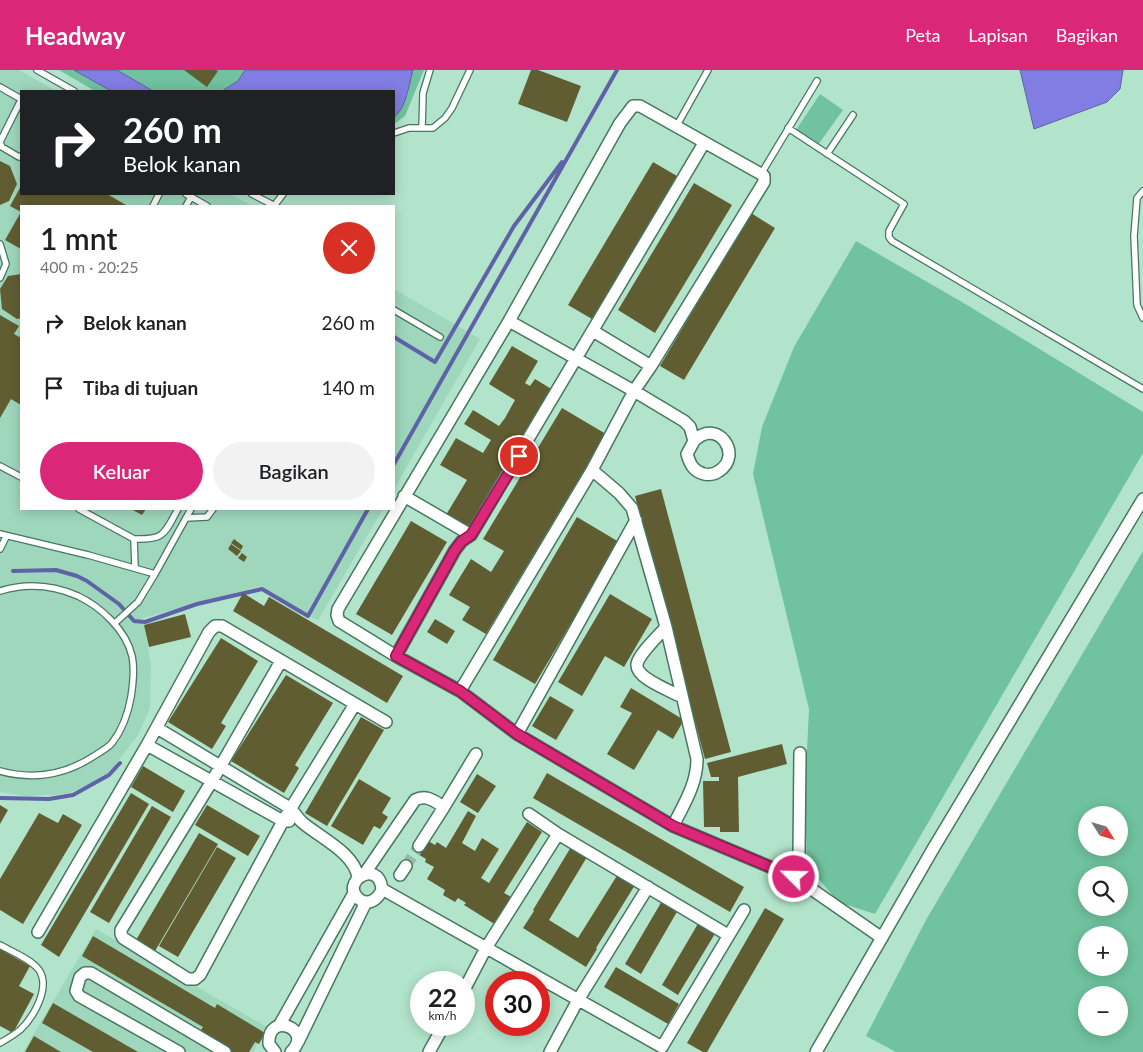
<!DOCTYPE html>
<html lang="id">
<meta charset="utf-8">
<style>
body{margin:0;font-family:Lato,sans-serif;background:#f2f2f2;color:#202124;height:100vh;display:flex;flex-direction:column;font-size:19px;white-space:nowrap}
*{box-sizing:border-box;margin:0}
p{font-size:16px;color:#757577}
.icon{flex:none;width:28px;height:28px;fill:none;stroke:currentColor;stroke-width:2;stroke-linecap:round;stroke-linejoin:round}
.map{position:relative;flex:1;overflow:hidden}
.sheet{position:absolute;left:20px;top:135px;width:375px;height:305px;display:flex;flex-direction:column;background:#fff;border-radius:0px;box-shadow:0 2px 12px #0003}
.sheet>*{flex:none}
.hud{position:absolute;left:20px;top:20px;width:375px;height:105px;border-radius:0px;box-shadow:0 2px 12px #0003;background:#202124;color:#fff;overflow:hidden}
.needle{width:32px;rotate:127deg}
.tools{position:absolute;left:1078px;top:736px;display:grid;gap:10px}
.tools a{display:grid;place-items:center;width:50px;height:50px;border-radius:50%;background:#fff;box-shadow:0 2px 12px #0003;font-size:25px}
.speed{position:absolute;left:410px;top:901px;display:flex;gap:10px;font-size:25px;font-weight:700;text-align:center}
.speed>*{display:grid;place-content:center;width:65px;height:65px;border-radius:50%;background:#fff;box-shadow:0 2px 12px #0003;line-height:1}
.speed small{font-size:12px;font-weight:400}
.speed .limit{border:8px solid #d22;background:#fff;color:#111}
.pin{position:absolute;display:grid;place-items:center;width:42px;height:42px;color:#fff;margin:-21px;border:2px solid #fff;border-radius:50%;box-shadow:0 1px 5px #0007}
.me{position:absolute;width:55px;margin:-28px;rotate:293deg;stroke-linejoin:round;filter:drop-shadow(0 0 4px #0008)}
.turn{display:flex;align-items:center;gap:18px;height:105px;padding:0 20px;font-size:22px}
.turn .icon{width:65px;height:65px;stroke-width:2.5}
.turn b{display:block;font-size:35px;line-height:42px}
.round{display:grid;place-items:center;flex:none;width:52px;height:52px;border-radius:26px;background:#f2f2f2}
.overview{display:flex;align-items:center;justify-content:space-between;height:85px;padding:0 20px}
h1{font-size:30px;font-weight:600;line-height:38px}
.button{display:flex;gap:10px;margin-top:auto;padding:10px 20px}
.button a{flex:1;height:58px;border-radius:30px;background:#db2777;color:#fff;font-size:20px;font-weight:600;line-height:58px;text-align:center}
.button a+a{background:#f2f2f2;color:#202124}
ul{padding:0;list-style:none}
li{display:flex;align-items:center;gap:15px;height:65px;padding:0 20px}
li div{flex:1}
li b{display:block;font-size:19px}
li em{font-style:normal}
header{display:flex;align-items:center;gap:30px;box-sizing:border-box;height:70px;padding:0 25px;background:#db2777;color:#fff}
header strong{font-size:24px}
nav{display:flex;gap:28px;margin-inline-start:auto;font-size:18px}
.map>svg:first-child{display:block}
.built{fill:#9ed7bc}
.green{fill:#70c39e;fill-rule:evenodd}
.water{fill:#827de2;stroke:#5f62a6}
.lines{fill:none;stroke-linecap:round;stroke-linejoin:round}
.stream{stroke:#5f62a6;stroke-width:4}
.building{fill:#615d32}
.minor-tunnel{stroke:#91bda7;stroke-width:11;stroke-dasharray:11 5.5;stroke-linecap:butt}
.service-casing{stroke:#477661;stroke-width:8}
.minor-casing{stroke:#477661;stroke-width:14}
.service{stroke:#fff;stroke-width:5.5}
.minor{stroke:#fff;stroke-width:11}
.route-casing{stroke:#8e194d;stroke-width:12}
.route{stroke:#db2777;stroke-width:9}
</style>
<header>
<strong>Headway</strong>
<nav><a>Peta</a><a>Lapisan</a><a>Bagikan</a></nav>
</header>
<div class="map">
<svg width="1143" height="982" viewBox="0 0 1143 982">
<rect width="100%" height="100%" fill="#b2e4cb"/>
<path class="built" d="M0,0H19L56,21H21V124H231L252,136H21V439H383L318,550L296,543L261,516L143,548L151,595L150,638L138,665L107,706L67,724L26,726L0,722Z
M394,219L480,269L394,419Z
M96,859L267,957L253,982H23Z"/>
<path class="green" d="M59,0H424L405,46L394,54V21H95Z
M820,24L843,40L818,75L796,60Z
M856,171L962,232L1143,342V383L875,844L838,832L807,795L805,722L809,639L753,404L762,357L794,277Z
M1143,481V982H896L866,966L926,850ZM1086,745H1119V778H1086ZM1086,805H1119V838H1086ZM1086,865H1119V898H1086ZM1086,925H1119V958H1086Z"/>
<path class="water" d="M74,0H117L153,21H111Z
M245,0H413C409,14 406,39 394,47V21H222L238,11Z
M1020,0H1123L1120,19L1107,32L1034,59Z"/>
<g class="lines">
<path class="stream" d="M394,267L435,292L514,156L562,92
M394,394L617,0
M13,501L56,500L77,506L87,511L119,534L134,551L145,552L197,534L262,519L308,546L368,439
M0,728L49,729L73,725L109,705L120,693"/>
</g>
<path class="building" d="M184,0H216L218,1L207,17Z
M531,0H538L581,16L567,52L518,34Z
M0,91L10,96L17,114L9,131L0,135Z
M653,92L677,106L592,249L568,235Z
M694,113L732,135L655,263L618,240Z
M21,116V124H107L126,135L125,136H21V179L5,170L21,142L10,136Z
M751,143L775,158L684,310L660,296Z
M21,204V248L17,249L2,239L0,219L8,206Z
M0,245L19,256L14,264L21,268V335L11,329L0,348Z
M512,276L538,291L525,313L530,316L535,309L553,320L470,459L446,445L467,410L440,395L456,368L483,383L491,370L464,354L473,340L499,356L505,348L515,330L489,314Z
M562,338L606,364L486,564L462,550L470,537L449,525L471,489L491,502L504,481L483,469Z
M661,419L731,682L705,689L635,426Z
M131,439H146L142,445Z
M577,447L619,472L535,614L493,590Z
M411,451L447,472L392,565L356,544Z
M234,469L243,476L241,480L231,473Z
M231,474L241,481L237,486L228,479Z
M242,483L247,487L244,492L238,488Z
M243,523L264,536L269,527L403,606L387,633L233,541Z
M610,524L652,549L624,597L605,586L582,626L558,612Z
M185,544L191,567L149,577L144,555Z
M435,549L455,561L447,574L427,562Z
M221,568L258,591L221,653L226,656L212,679L168,652Z
M286,605L333,633L295,695L299,698L284,723L231,691Z
M631,618L684,650L673,669L658,660L634,700L607,684L632,643L620,637Z
M550,626L574,640L556,670L532,656Z
M361,647L384,660L327,756L305,743Z
M782,674L787,694L738,707L739,762H720V757H704L703,711H719V707H711L707,693Z
M143,696L185,721L173,742L131,717Z
M547,703L744,817L730,842L533,728Z
M477,704L496,716L478,743L460,732Z
M359,709L391,728L382,743L388,747L380,759L374,756L363,775L331,756Z
M131,723L149,734L59,887L41,875Z
M0,735L8,740L0,754Z
M207,735L260,766L248,786L195,755Z
M152,736L171,747L109,853L90,842Z
M468,741L476,746L462,773L475,781L482,768L499,779L481,808L489,813L527,752L542,762L504,823L513,828L496,855L464,835L466,833L458,828L455,832L443,825L445,820L427,809L434,797L425,792L426,789L416,783L425,769L435,775L437,772L446,778Z
M39,743L58,753L63,744L82,755L23,854L0,840V809Z
M199,763L218,774L155,881L136,870Z
M217,777L236,788L178,887L159,876Z
M571,777L587,787L549,850L578,868L618,804L635,815L596,878L597,879L586,897L523,858L534,841L533,840Z
M662,831L678,840L641,904L625,894Z
M765,838L784,849L707,982H703L687,973Z
M699,852L716,862L678,925L662,915Z
M93,866L215,938L217,934L265,963L259,974L255,972L249,982H231L199,963L203,957L82,886Z
M0,879L30,896L19,916L34,924L13,963L0,956Z
M616,897L679,934L668,954L604,917Z
M53,933L138,982H93L42,953Z
M34,966L61,982H25Z"/>
<g class="lines">
<path class="minor-tunnel" d="M406,796L419,776"/>
<defs>
<path id="service" d="M37,0L74,21
M0,17L21,29
M21,30L0,72L2,77L19,87L21,86
M676,57L708,0
M422,58L423,23L430,0
M788,58L904,134L889,161V167L892,171L1143,319
M394,63L409,58H433L445,48L452,38L470,0
M827,84L853,45
M761,104L817,11
M1143,121L1137,128L1134,166L1137,235L1143,248
M186,124L207,136
M252,124L275,136
M153,136L159,124
M186,136L191,127
M274,136L283,124
M0,174L6,194L0,208
M394,240L440,267
M0,396L21,407
M79,439L134,469L135,497
M186,448L207,447L213,439
M0,464L88,485L155,504L191,439
M134,469C165,470 164,464 178,439
M0,479L6,467
M0,521C26,513 53,515 78,526C101,537 126,560 132,586C135,599 133,614 131,627C128,644 123,659 112,673C108,678 100,682 94,686C65,705 33,710 0,701
M115,553L138,532L155,504
M0,875C12,882 31,889 39,900C51,918 33,948 20,960C14,965 7,969 0,973"/>
<path id="minor" d="M509,251L634,321L684,351L690,357L694,371L687,384C690,394 693,401 704,404C709,405 715,404 719,401C744,385 717,347 694,371
M593,261L651,296
M592,400L619,423L632,438L666,557L697,689C697,714 684,734 673,756
M404,426L471,465
M666,557C659,565 639,584 637,594C635,608 671,621 682,627
M396,586L455,480L462,471L471,465L704,73
M281,591L212,711L121,860V864L123,868L188,909H195L200,905L283,751L355,634
M460,621L592,400L634,321L651,296L764,112V106L761,104L640,36H633L620,53L509,251L338,539L337,545L339,551L396,586L460,621L517,664L673,756L794,807L882,868
M157,658L290,738C295,743 298,749 303,753C321,768 354,783 358,807
M517,664L636,450
M147,675L283,751H289
M529,744L558,764L728,865
M419,776L444,737
M365,803L415,730C426,724 434,731 444,737L476,684
M400,805L406,796
M794,807L799,785L800,683
M382,819C379,828 369,837 359,829C339,813 378,787 382,819L662,977L744,840
M38,862L147,675L209,562L215,556H222L386,652
M464,920L486,878L558,764
M279,956L354,823
M298,972L366,832
M179,982L79,926L76,921L80,907L85,903H91L225,982
M275,982L269,974C267,940 315,959 291,982
M429,982L444,955
M550,982L578,930L648,817
M816,982L933,779L1143,429"/>
</defs>
<use href="#service" class="service-casing"/>
<use href="#minor" class="minor-casing"/>
<use href="#service" class="service"/>
<use href="#minor" class="minor"/>
</g>
<g class="lines">
<defs>
<path id="route" d="M519,386L471,465L462,471L455,480L396,586L460,621L517,664L673,756L794,807"/>
</defs>
<use href="#route" class="route-casing"/>
<use href="#route" class="route"/>
</g>
</svg>
<div class="tools">
<a><svg class="needle" viewBox="-14 -14 28 28"><path d="M0-13l5 13h-10z" fill="#e53935"/><path d="M0 13l5-13h-10z" fill="#757577"/></svg></a>
<a><svg class="icon" aria-label="search" viewBox="0 0 24 24"><circle cx="10" cy="10" r="6"/><path d="M15 15l6 6"/></svg></a>
<a>+</a>
<a>−</a>
</div>
<div class="speed"><div>22<small>km/h</small></div><div class="limit">30</div></div>
<div class="pin" style="left:519px;top:386px;background:#d93025"><svg class="icon" aria-label="arrive" viewBox="0 0 24 24"><path d="M6 21V4h12l-3 4 3 4H6"/></svg></div>
<svg class="me" style="left:794px;top:807px" viewBox="-20 -20 40 40"><circle r="17" fill="#db2777" stroke="#fff" stroke-width="3"/><path d="M0-11L8 9 0 5-8 9z" fill="#fff"/></svg>
<div class="hud">
<div class="turn"><svg class="icon" aria-label="right" viewBox="0 0 24 24"><path d="M7 20v-9h11M14 6l5 5-5 5"/></svg><div><b>260 m</b>Belok kanan</div></div>
</div>
<section class="sheet">
<div class="overview"><div><h1>1 mnt</h1><p>400 m · 20:25</p></div><a class="round" style="background:#d93025;color:#fff"><svg class="icon" aria-label="close" viewBox="0 0 24 24"><path d="M6 6l12 12M18 6L6 18"/></svg></a></div>
<ul>
<li><svg class="icon" aria-label="right" viewBox="0 0 24 24"><path d="M7 20v-9h11M14 6l5 5-5 5"/></svg><div><b>Belok kanan</b></div><em>260 m</em></li>
<li><svg class="icon" aria-label="arrive" viewBox="0 0 24 24"><path d="M6 21V4h12l-3 4 3 4H6"/></svg><div><b>Tiba di tujuan</b></div><em>140 m</em></li>
</ul>
<div class="button"><a>Keluar</a><a>Bagikan</a></div>
</section>
</div>
